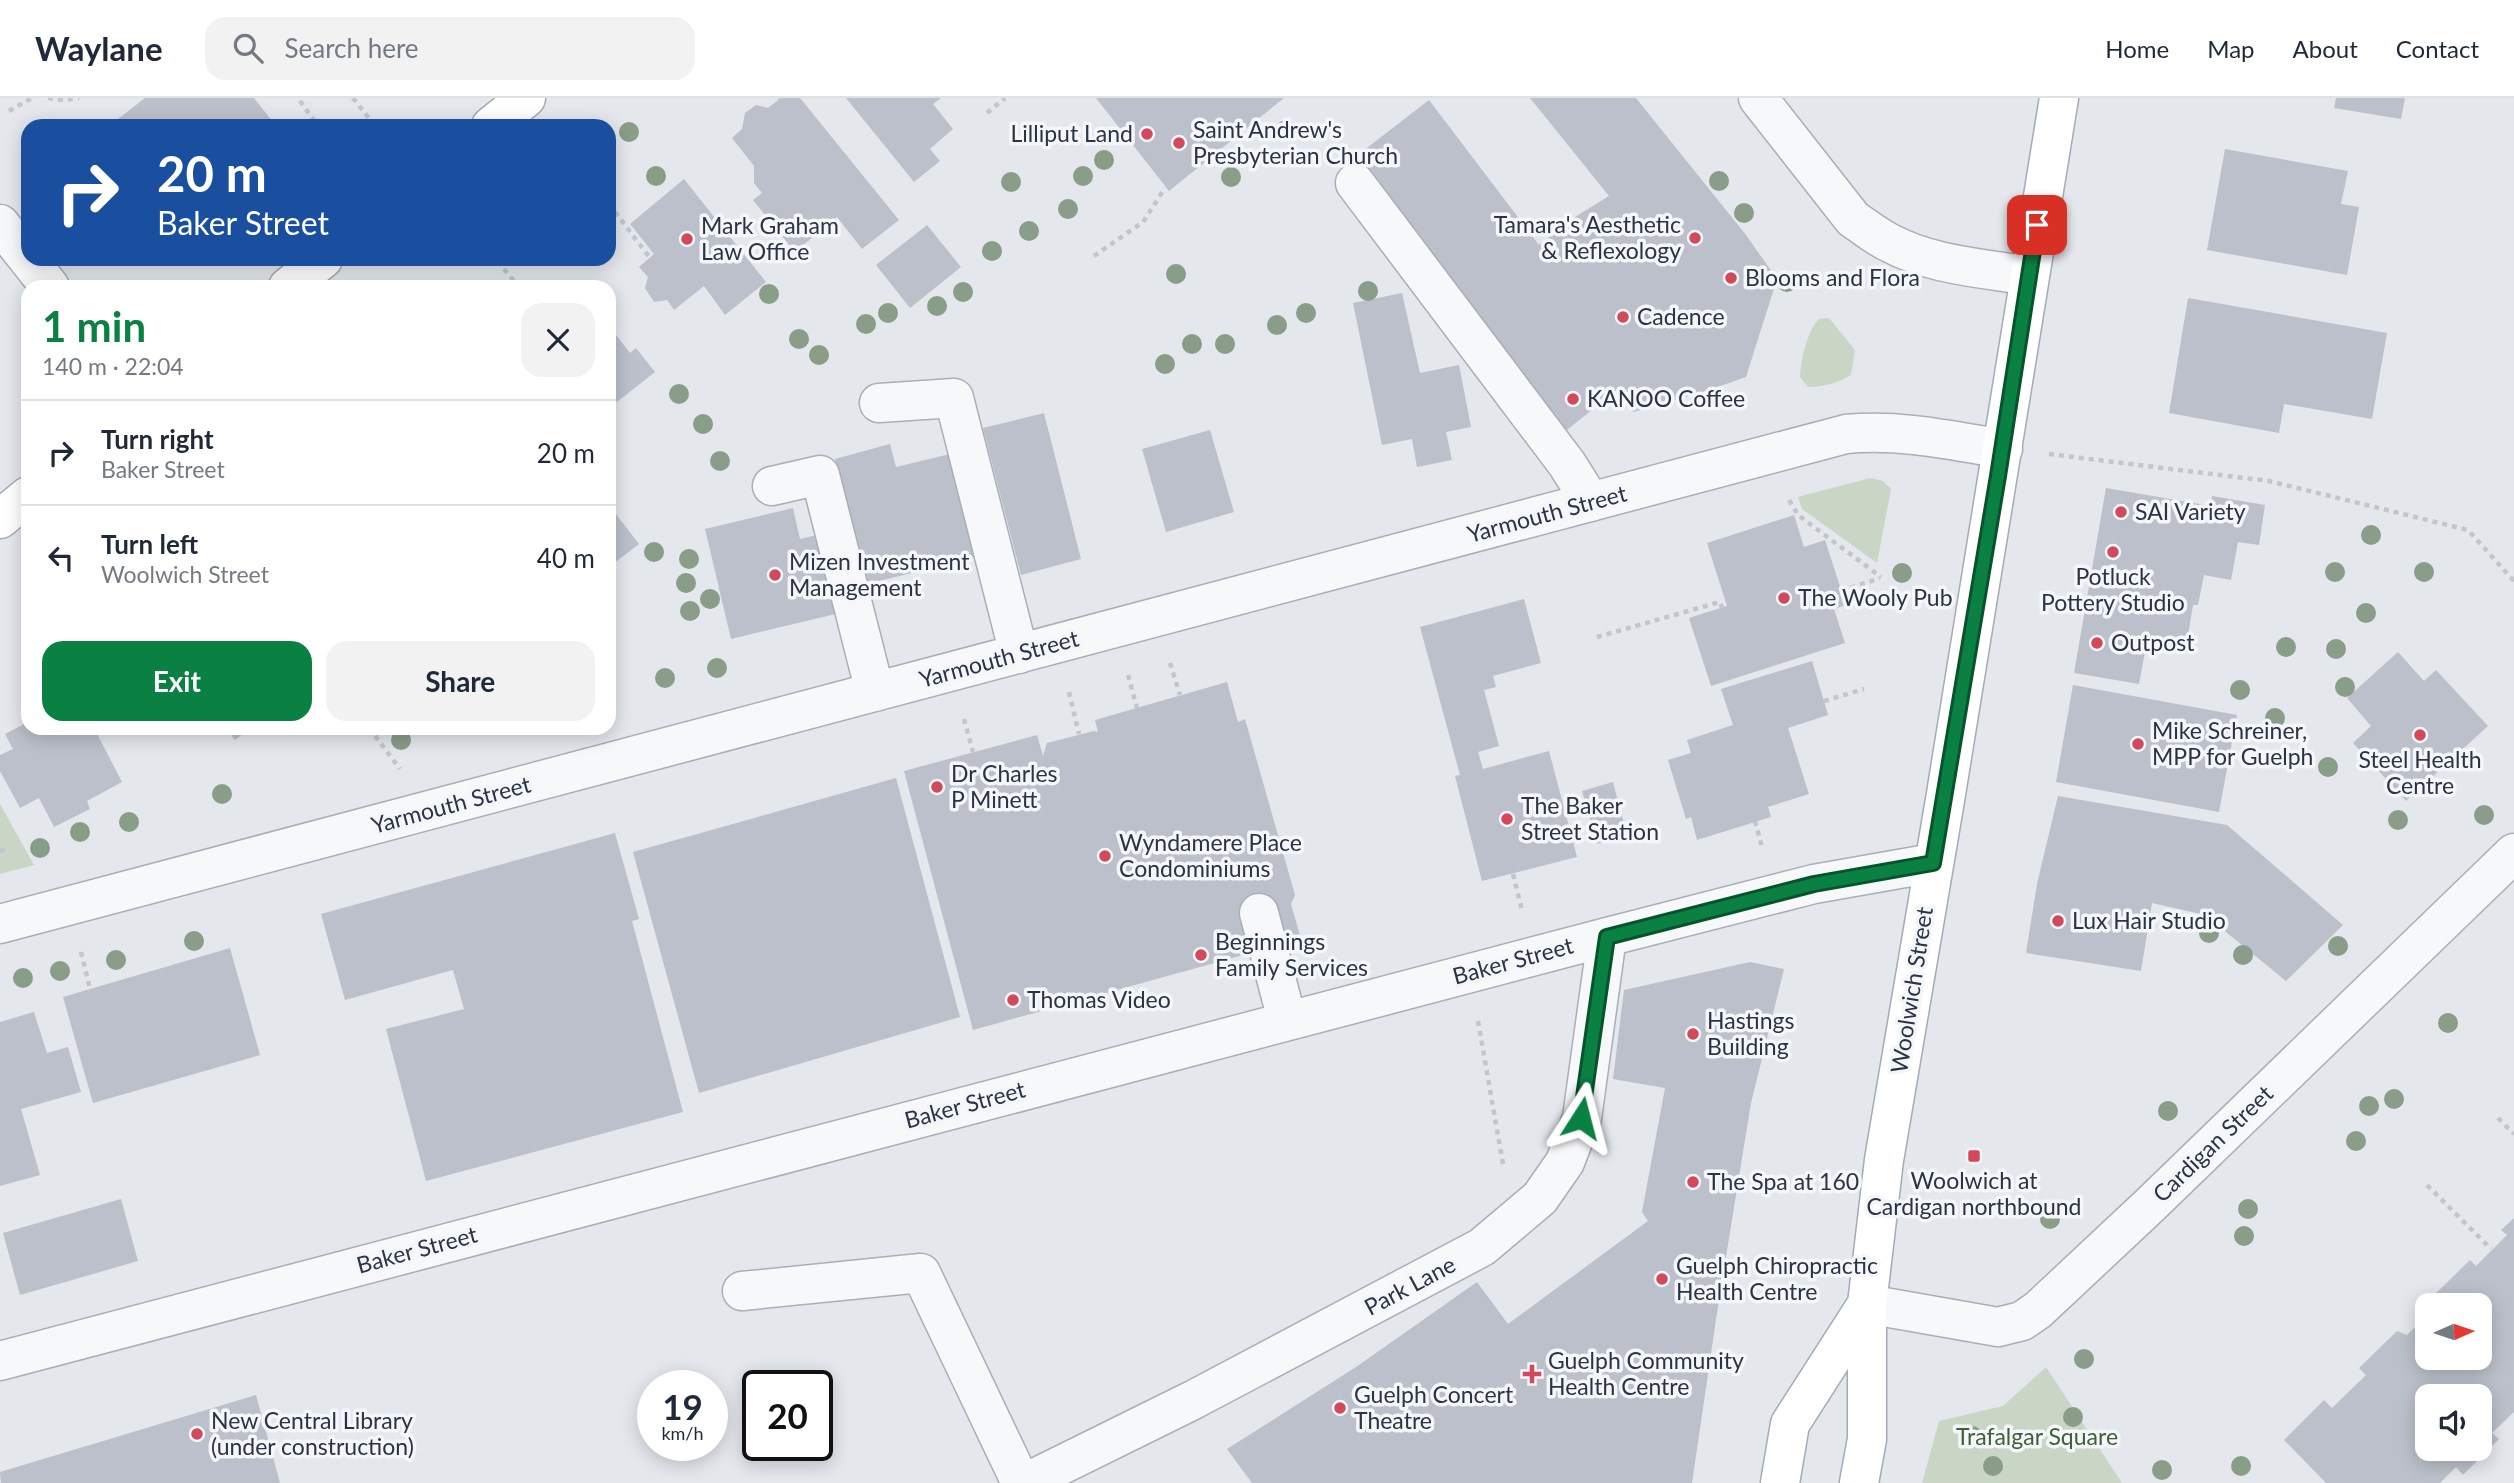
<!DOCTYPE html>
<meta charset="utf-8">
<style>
body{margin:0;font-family:Lato,sans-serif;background:#f2f2f3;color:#1f2937;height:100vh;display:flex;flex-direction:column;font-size:26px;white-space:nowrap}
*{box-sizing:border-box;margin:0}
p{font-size:23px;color:#747a83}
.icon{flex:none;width:38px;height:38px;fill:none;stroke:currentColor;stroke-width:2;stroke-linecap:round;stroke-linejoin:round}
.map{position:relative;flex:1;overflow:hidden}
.details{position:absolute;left:21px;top:182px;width:595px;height:455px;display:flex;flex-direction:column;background:#fff;border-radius:21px;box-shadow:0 4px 18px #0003}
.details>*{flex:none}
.top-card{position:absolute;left:21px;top:21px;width:595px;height:147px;border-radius:21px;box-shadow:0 4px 18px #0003;background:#1a4fa0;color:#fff;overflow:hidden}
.needle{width:46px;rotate:87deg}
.controls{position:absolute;left:2415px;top:1195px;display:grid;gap:14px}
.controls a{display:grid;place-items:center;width:77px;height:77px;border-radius:14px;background:#fff;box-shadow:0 4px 18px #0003;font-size:35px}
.speed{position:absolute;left:637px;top:1272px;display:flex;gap:14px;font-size:35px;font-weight:700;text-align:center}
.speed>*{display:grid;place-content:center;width:91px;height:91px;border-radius:50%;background:#fff;box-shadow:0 4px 18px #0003;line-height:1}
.speed small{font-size:18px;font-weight:400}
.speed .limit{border:4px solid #111;border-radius:10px;background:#fff;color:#111}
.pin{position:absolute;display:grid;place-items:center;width:60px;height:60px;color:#fff;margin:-30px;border-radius:14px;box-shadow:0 4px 10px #0006}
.me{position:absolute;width:77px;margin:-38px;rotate:9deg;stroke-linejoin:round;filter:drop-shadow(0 0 5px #0008)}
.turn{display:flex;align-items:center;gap:24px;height:147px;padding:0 21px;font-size:32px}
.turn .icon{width:91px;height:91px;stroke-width:2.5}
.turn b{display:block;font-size:49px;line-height:60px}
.round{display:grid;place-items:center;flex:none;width:74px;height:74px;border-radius:21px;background:#f2f2f3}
.overview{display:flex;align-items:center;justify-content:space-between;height:119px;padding:0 21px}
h1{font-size:42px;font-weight:700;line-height:52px;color:#0b8043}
.button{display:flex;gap:14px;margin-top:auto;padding:14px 21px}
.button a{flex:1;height:80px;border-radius:21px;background:#0b8043;color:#fff;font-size:28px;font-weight:700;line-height:80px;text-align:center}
.button a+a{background:#f2f2f3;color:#1f2937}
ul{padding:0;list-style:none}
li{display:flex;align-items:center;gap:21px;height:105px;padding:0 21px;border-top:2px solid #e0e1e3}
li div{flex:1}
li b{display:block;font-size:26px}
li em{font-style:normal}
header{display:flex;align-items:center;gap:42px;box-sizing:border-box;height:98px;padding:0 35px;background:#fff;border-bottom:2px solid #e0e1e3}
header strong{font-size:33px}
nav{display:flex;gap:38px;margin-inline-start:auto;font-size:24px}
.search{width:490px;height:63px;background:#f2f2f3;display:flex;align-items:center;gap:18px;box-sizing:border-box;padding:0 24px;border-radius:21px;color:#747a83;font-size:26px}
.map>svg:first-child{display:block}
.green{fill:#c9d6c5}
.building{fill:#bbc0ca;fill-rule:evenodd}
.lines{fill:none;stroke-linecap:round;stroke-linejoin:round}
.minor-casing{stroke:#a9aeb7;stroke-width:41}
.major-casing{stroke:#a3abb8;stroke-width:41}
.path{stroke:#c2c5cb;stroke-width:4.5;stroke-dasharray:5 5;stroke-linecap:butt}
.minor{stroke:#f7f8fa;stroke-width:38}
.major{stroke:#fff;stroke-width:38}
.tree{fill:#899d89}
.route-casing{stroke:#07532c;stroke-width:18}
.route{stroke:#0b8043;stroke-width:12}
.poi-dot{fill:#d1495b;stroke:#f4f6f9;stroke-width:2.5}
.labels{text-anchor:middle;stroke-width:7;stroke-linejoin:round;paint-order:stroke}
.poi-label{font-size:23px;fill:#2b3445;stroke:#f4f6f9;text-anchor:start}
.street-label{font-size:23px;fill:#2b3445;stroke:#f4f6f9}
.park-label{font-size:23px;fill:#3f6138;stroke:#f4f6f9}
</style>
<header>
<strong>Waylane</strong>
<div class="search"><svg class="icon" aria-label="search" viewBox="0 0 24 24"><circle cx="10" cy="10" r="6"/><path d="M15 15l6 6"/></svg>Search here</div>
<nav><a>Home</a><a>Map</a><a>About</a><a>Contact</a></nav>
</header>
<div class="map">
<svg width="2514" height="1385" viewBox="0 0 2514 1385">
<rect width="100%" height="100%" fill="#e4e7ec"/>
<path class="green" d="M1829,220L1855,252L1851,277C1838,285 1823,289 1808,289L1800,279C1801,262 1807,233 1819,221Z
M1870,380L1883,383L1891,391L1877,465L1802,411L1798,399Z
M0,706L34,767L0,776Z
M2046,1269L2122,1385H1922L1939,1323L2003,1308Z"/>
<path class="building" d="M145,0H254L276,28H109Z
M781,0H800L899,122L862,151L837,119L795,154L753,102L762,95L754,85V68L732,40L742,31L745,15L756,7L768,10Z
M846,0H941L933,6L953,31L930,51L940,63L914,84Z
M1096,0H1284L1169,93Z
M1530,0H1636L1746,137L1777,181L1746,279L1709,292L1633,314L1618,291L1558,339L1350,63L1429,2L1539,147L1575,119L1609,98Z
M2336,0H2405L2401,21L2334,10Z
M2225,51L2348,73L2341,106L2359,109L2347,177L2207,152Z
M684,81L766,184L725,217L704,188L674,212L667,202L654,204L645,190L648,179L639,169L654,156L630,126Z
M927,127L961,169L910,210L876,167Z
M1402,195L1420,275L1459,267L1471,329L1446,334L1452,362L1417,369L1412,341L1382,347L1353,205Z
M2188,200L2387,235L2372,321L2284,306L2279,335L2169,315Z
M609,228L630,255L636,250L655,274L617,304L612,298L609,301Z
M1044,315L1081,461L1021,477L983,330Z
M1210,332L1234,414L1166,434L1142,351Z
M890,346L896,369L950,356L977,459L867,486L835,361Z
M2106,390L2211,408L2212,398L2265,407L2259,447L2238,444L2231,482L2204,477L2198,507H2193L2186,550L2147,543L2139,586L2074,575Z
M609,407L639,446L609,469Z
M793,410L800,441L825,435L844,514L731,541L705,431Z
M1794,417L1804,449L1825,442L1846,507L1834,511L1845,545L1711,588L1689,520L1727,508L1707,445Z
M1524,501L1541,565L1493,578L1496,589L1484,592L1499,648L1478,654L1483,671L1549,653L1577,759L1482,783L1455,678L1460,677L1420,529Z
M2398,554L2424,583L2436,572L2488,628L2406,703L2353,645L2371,628L2347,600Z
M1812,563L1828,617L1788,630L1809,696L1768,709L1771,719L1697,742L1691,719L1686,721L1668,662L1691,655L1687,642L1733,627L1721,591Z
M1227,584L1238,624L1245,621L1295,797L1291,806L1301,841L973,932L904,673L1037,637L1043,658L1047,645L1094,633L1098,634L1095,622Z
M2073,587L2237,617L2219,714L2056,684Z
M28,624V630H94L122,684L87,703L90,711L54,729L39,700L20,710L0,673V657L13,651L5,636Z
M226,630H250L235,642Z
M896,680L960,919L699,995L633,754Z
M1613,684L1627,737L1597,746L1582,693Z
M2058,698L2227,727L2343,827L2286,883L2205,817L2152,805L2141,873L2026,855L2037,786Z
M615,735L639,821L632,823L683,1014L426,1083L386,931L464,911L453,872L345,902L321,816Z
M230,850L260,957L93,1005L63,899Z
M1750,864L1784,871L1751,1005L1718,1208L1692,1385H1252L1227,1351L1356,1269L1477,1184L1508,1226L1648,1123L1642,1114L1665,990L1613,981L1624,892Z
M34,914L47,955L68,949L81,994L21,1011L40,1077L0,1088V924Z
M121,1101L138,1163L20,1197L3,1135Z
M2514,1120V1314L2492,1335L2499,1341L2463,1377L2456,1369L2440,1385H2326L2284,1342L2324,1302L2332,1310L2366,1277L2359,1270L2397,1233L2407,1237L2427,1217V1260H2480V1208H2436L2430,1201L2470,1162L2476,1168L2507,1137L2501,1132ZM2427,1298H2480V1351H2427Z
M256,1297L280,1385H1L0,1374Z"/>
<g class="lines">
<defs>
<path id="minor" d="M1758,0L1853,121C1865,129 1877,139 1890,145C1931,167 1983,170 2028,178
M1355,85L1567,366L1591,404
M0,126L50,189
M879,305L954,300L1019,556
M772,388L820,377L875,594
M1259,815L1287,922
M0,826L1846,336C1899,331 1950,342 2003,351
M742,1193L921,1175L1021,1385
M1867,1206L1998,1229L2022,1223L2038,1212L2149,1108L2514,755
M0,1263L1607,839L1814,786L1933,765
M1025,1385L1193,1302L1482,1149L1540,1100L1565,1064L1582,1020L1607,839"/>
<path id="major" d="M491,28L526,0
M288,189L323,161
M0,421L28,398
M1780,1385L1790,1326L1867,1206
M1859,1385L1867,1341V1206L1884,1062L1945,702L2059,0"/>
</defs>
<use href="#minor" class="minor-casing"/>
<use href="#major" class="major-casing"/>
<path class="path" d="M48,0L64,2L79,0
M353,0L375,28
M779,0L780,1
M300,3L318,28
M9,13L32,0
M987,15L1005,0
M609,106L650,160
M1094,158L1143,124L1165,90
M504,171L519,189
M2049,356L2269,383L2468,432L2514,483
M1789,402L1798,417L1881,479
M1841,493L1880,480
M1597,539L1720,504L1722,510
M1170,565L1180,597
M1128,577L1137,610
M1069,594L1079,636
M1824,603L1864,591
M964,621L973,654
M369,630L400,671
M1755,723L1762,749
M0,753L6,751
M1513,776L1522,812
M81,854L90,891
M1478,923L1503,1066
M2498,1020L2514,1036
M2427,1087L2491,1151"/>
<use href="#minor" class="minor"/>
<use href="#major" class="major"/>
</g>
<g class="tree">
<circle cx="1286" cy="32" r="10"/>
<circle cx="629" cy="34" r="10"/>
<circle cx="1104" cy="62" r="10"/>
<circle cx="656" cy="78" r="10"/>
<circle cx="1083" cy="78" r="10"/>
<circle cx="1231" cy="79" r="10"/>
<circle cx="1719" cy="83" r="10"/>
<circle cx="1011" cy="84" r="10"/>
<circle cx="1068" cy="111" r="10"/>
<circle cx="1744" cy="115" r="10"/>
<circle cx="1029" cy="133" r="10"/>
<circle cx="992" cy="153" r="10"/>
<circle cx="1176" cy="176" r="10"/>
<circle cx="1787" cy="184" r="10"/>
<circle cx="1368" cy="193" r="10"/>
<circle cx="963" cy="194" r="10"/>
<circle cx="769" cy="196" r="10"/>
<circle cx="937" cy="208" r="10"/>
<circle cx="888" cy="215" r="10"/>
<circle cx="1306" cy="215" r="10"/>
<circle cx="866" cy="226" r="10"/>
<circle cx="1277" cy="227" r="10"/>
<circle cx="799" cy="241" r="10"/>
<circle cx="1192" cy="246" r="10"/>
<circle cx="1225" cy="246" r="10"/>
<circle cx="819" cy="257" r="10"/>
<circle cx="1165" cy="266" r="10"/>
<circle cx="679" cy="296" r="10"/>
<circle cx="703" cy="326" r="10"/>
<circle cx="720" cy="363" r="10"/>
<circle cx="2371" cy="437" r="10"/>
<circle cx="654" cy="454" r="10"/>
<circle cx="689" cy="461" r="10"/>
<circle cx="2335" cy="474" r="10"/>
<circle cx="2424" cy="474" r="10"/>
<circle cx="1902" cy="475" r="10"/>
<circle cx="686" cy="485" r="10"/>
<circle cx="710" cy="501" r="10"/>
<circle cx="690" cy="513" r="10"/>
<circle cx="2366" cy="515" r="10"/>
<circle cx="2286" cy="549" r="10"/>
<circle cx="2336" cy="551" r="10"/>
<circle cx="717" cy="570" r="10"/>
<circle cx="665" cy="580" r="10"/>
<circle cx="2345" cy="589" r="10"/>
<circle cx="2240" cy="592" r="10"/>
<circle cx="2275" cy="620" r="10"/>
<circle cx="401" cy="642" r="10"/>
<circle cx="2328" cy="669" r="10"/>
<circle cx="222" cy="696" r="10"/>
<circle cx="2484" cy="717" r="10"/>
<circle cx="2398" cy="722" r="10"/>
<circle cx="129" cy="724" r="10"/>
<circle cx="80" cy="734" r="10"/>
<circle cx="40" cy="750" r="10"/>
<circle cx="2209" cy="835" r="10"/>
<circle cx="194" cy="843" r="10"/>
<circle cx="2338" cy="848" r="10"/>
<circle cx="2243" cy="857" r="10"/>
<circle cx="116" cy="862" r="10"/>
<circle cx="60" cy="873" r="10"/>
<circle cx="23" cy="880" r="10"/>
<circle cx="2448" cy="925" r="10"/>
<circle cx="2394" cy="1001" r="10"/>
<circle cx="2369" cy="1008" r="10"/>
<circle cx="2168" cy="1013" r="10"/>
<circle cx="2356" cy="1043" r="10"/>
<circle cx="2248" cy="1111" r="10"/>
<circle cx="2050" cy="1121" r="10"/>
<circle cx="2244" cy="1138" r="10"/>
<circle cx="2084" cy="1261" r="10"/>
<circle cx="2073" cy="1319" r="10"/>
<circle cx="1972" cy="1338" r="10"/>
<circle cx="1993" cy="1368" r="10"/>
<circle cx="2241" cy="1368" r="10"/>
<circle cx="2162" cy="1372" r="10"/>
</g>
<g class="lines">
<defs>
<path id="route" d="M1581,1020L1607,839L1814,786L1933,765L1998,378L2037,127"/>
</defs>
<use href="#route" class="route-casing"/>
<use href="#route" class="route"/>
</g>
<g class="poi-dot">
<circle cx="1147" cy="36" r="7"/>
<circle cx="1179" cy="45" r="7"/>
<circle cx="1695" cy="140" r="7"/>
<circle cx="687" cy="141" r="7"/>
<circle cx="1731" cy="180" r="7"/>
<circle cx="1623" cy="219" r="7"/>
<circle cx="1573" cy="301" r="7"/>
<circle cx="2121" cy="414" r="7"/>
<circle cx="2113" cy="454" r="7"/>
<circle cx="775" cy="477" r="7"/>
<circle cx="1784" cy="500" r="7"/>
<circle cx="2097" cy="545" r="7"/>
<circle cx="2420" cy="637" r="7"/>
<circle cx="2138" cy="646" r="7"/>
<circle cx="937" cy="689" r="7"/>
<circle cx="1507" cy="721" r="7"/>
<circle cx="1105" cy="758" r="7"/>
<circle cx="2058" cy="823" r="7"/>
<circle cx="1201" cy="857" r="7"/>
<circle cx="1013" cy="902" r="7"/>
<circle cx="1693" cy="936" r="7"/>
<rect x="1967" y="1051" width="14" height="14" rx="3.5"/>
<circle cx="1693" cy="1084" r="7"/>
<circle cx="1662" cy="1181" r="7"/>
<path d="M1528.5 1265.5h7v7h7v7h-7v7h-7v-7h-7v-7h7z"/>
<circle cx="1340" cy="1310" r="7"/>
<circle cx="197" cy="1336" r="7"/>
</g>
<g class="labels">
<g class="poi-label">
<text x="1193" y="40">Saint Andrew's<tspan x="1193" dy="26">Presbyterian Church</tspan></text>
<text x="1133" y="44" text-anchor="end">Lilliput Land</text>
<text x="1681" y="135" text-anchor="end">Tamara's Aesthetic<tspan x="1681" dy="26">&amp; Reflexology</tspan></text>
<text x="701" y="136">Mark Graham<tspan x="701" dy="26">Law Office</tspan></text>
<text x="1745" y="188">Blooms and Flora</text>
<text x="1637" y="227">Cadence</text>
<text x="1587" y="309">KANOO Coffee</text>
<text x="2135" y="422">SAI Variety</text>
<text x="789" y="472">Mizen Investment<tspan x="789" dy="26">Management</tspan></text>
<text x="2113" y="487" text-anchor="middle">Potluck<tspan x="2113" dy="26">Pottery Studio</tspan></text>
<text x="1798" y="508">The Wooly Pub</text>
<text x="2111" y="553">Outpost</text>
<text x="2152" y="641">Mike Schreiner,<tspan x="2152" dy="26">MPP for Guelph</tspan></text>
<text x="2420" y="670" text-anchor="middle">Steel Health<tspan x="2420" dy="26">Centre</tspan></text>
<text x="951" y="684">Dr Charles<tspan x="951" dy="26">P Minett</tspan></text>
<text x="1521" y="716">The Baker<tspan x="1521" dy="26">Street Station</tspan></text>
<text x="1119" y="753">Wyndamere Place<tspan x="1119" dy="26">Condominiums</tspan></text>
<text x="2072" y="831">Lux Hair Studio</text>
<text x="1215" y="852">Beginnings<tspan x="1215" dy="26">Family Services</tspan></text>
<text x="1027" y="910">Thomas Video</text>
<text x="1707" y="931">Hastings<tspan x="1707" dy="26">Building</tspan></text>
<text x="1974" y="1091" text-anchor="middle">Woolwich at<tspan x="1974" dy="26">Cardigan northbound</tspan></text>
<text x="1707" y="1092">The Spa at 160</text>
<text x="1676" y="1176">Guelph Chiropractic<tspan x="1676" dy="26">Health Centre</tspan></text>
<text x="1548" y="1271">Guelph Community<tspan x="1548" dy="26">Health Centre</tspan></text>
<text x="1354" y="1305">Guelph Concert<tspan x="1354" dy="26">Theatre</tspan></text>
<text x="211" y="1331">New Central Library<tspan x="211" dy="26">(under construction)</tspan></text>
</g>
<g class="street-label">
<text transform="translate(1547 416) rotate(-15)" y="8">Yarmouth Street</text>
<text transform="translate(999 561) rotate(-15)" y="8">Yarmouth Street</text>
<text transform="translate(451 707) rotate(-15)" y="8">Yarmouth Street</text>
<text transform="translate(1513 863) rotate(-15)" y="8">Baker Street</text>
<text transform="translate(1912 892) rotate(-81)" y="8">Woolwich Street</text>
<text transform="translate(965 1007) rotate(-15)" y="8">Baker Street</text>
<text transform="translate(2213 1046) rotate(-44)" y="8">Cardigan Street</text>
<text transform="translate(417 1152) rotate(-15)" y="8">Baker Street</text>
<text transform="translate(1410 1188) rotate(-28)" y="8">Park Lane</text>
</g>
<g class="park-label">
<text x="2037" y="1347">Trafalgar Square</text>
</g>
</g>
</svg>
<div class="controls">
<a><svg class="needle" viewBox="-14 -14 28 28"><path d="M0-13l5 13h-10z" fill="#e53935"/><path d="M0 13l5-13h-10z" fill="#747a83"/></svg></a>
<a><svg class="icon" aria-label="sound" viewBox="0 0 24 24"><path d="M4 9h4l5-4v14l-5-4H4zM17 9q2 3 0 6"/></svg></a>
</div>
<div class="speed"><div>19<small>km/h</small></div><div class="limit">20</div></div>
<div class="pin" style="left:2037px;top:127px;background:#d93025"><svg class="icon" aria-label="arrive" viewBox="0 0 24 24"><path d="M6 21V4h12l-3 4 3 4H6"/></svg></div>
<svg class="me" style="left:1581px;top:1020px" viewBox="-20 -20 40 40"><path d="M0-17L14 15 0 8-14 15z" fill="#0b8043" stroke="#fff" stroke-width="4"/></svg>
<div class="top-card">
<div class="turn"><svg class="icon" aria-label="right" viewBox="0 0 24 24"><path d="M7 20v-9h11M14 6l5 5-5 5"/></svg><div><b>20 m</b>Baker Street</div></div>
</div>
<section class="details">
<div class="overview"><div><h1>1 min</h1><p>140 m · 22:04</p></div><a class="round"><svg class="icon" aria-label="close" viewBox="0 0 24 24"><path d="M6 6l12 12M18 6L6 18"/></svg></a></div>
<ul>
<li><svg class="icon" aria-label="right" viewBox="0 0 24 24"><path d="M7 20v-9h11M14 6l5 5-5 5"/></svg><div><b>Turn right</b><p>Baker Street</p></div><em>20 m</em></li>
<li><svg class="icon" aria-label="left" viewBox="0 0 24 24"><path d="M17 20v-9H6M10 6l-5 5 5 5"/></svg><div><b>Turn left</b><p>Woolwich Street</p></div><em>40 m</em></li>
</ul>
<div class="button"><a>Exit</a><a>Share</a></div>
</section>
</div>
